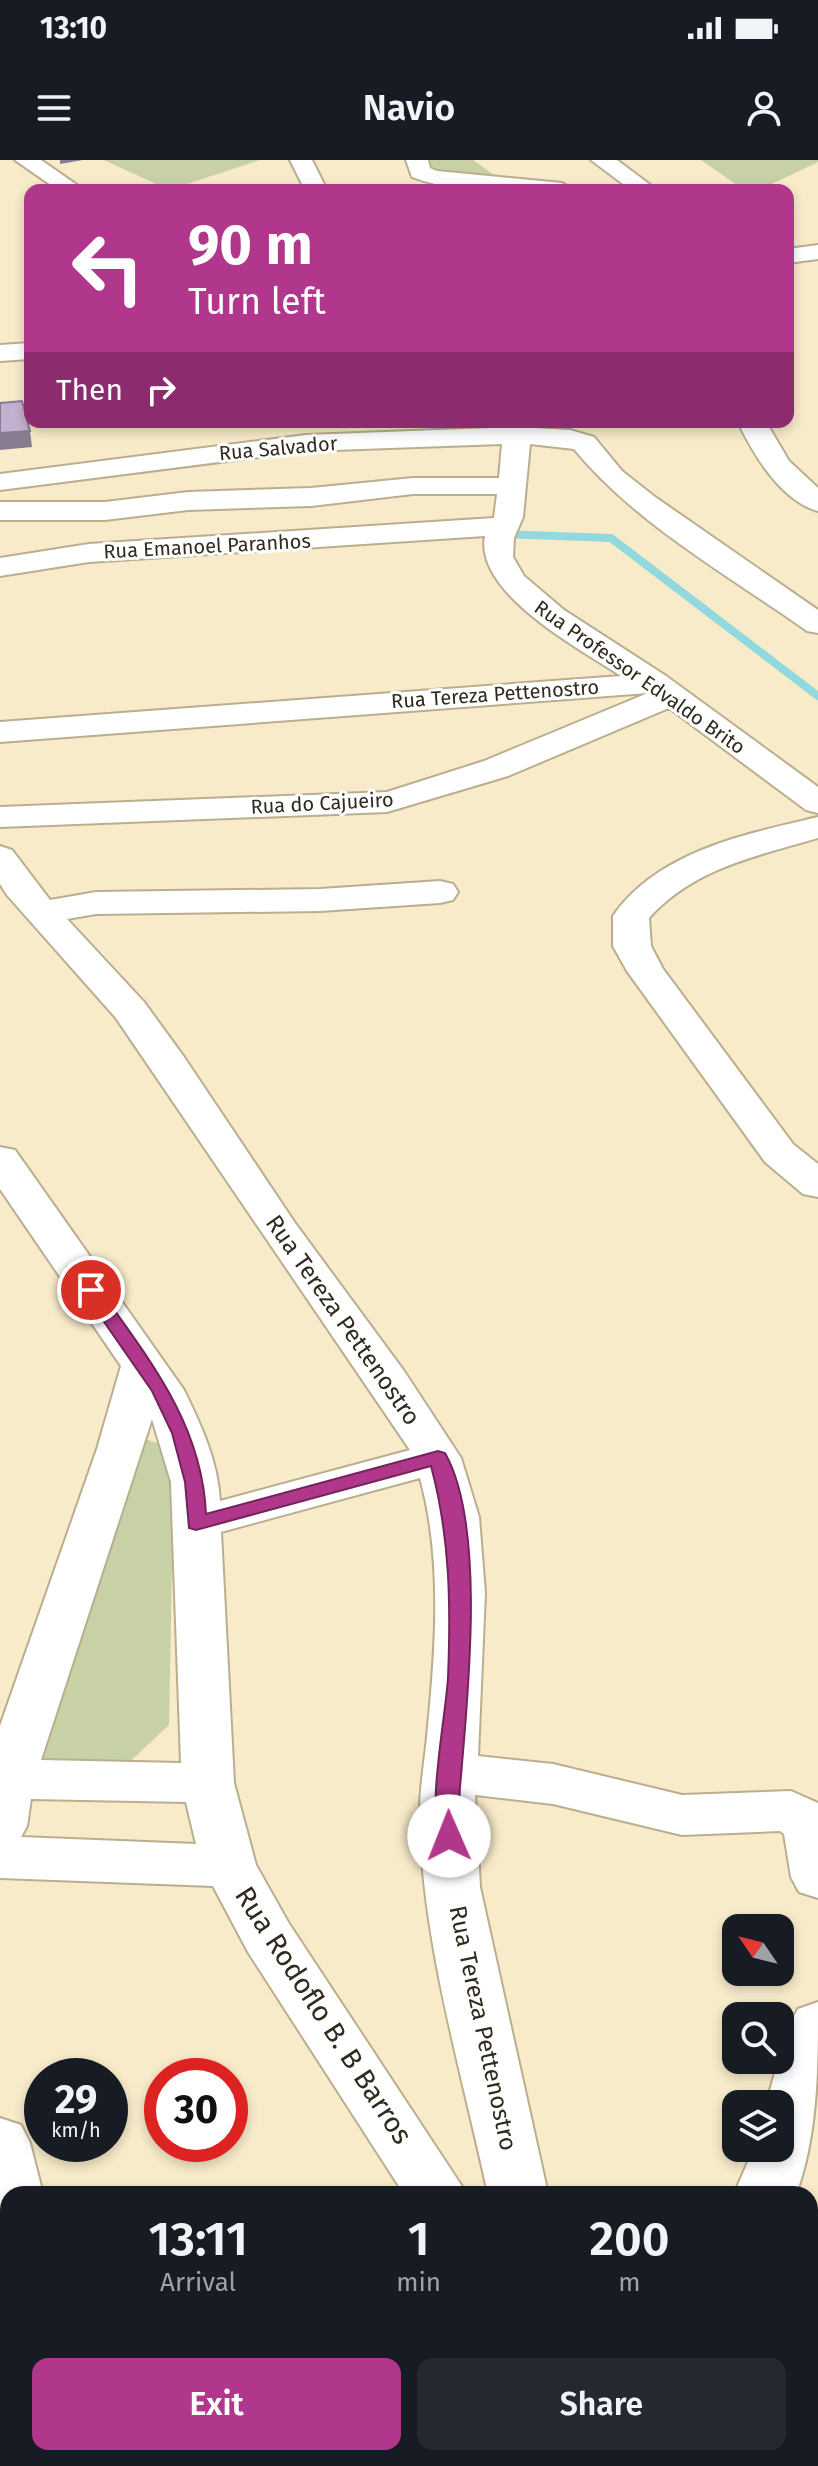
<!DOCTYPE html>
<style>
body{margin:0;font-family:"Fira Sans",sans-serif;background:#242831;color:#f1f3f6;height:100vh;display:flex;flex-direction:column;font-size:30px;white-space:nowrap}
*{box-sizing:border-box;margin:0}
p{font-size:26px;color:#9ea1a6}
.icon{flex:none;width:44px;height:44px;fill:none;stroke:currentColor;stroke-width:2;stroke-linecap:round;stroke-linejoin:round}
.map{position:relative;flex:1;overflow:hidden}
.panel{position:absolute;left:0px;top:2026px;width:818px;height:280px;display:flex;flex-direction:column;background:#171b24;border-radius:24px 24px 0 0;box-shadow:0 4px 12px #0003}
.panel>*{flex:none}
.hud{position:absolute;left:24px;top:24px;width:770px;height:244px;border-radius:16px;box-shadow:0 4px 12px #0003;background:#b0378b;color:#fff;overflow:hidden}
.needle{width:52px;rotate:305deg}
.tools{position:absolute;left:722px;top:1754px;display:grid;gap:16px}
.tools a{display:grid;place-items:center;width:72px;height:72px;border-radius:16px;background:#171b24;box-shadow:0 4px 12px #0003;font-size:40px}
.speed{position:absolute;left:24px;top:1898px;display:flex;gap:16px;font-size:40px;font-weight:700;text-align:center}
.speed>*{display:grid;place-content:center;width:104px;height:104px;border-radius:50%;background:#171b24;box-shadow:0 4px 12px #0003;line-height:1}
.speed small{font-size:20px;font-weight:400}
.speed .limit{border:12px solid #d22;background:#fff;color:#111}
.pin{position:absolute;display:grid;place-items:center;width:68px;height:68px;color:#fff;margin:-34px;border:4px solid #fff;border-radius:50%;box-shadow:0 2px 8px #0007}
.me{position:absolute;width:88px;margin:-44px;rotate:359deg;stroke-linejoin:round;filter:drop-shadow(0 0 6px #0008)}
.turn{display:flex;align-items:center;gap:28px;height:168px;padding:0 32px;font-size:36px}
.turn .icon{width:104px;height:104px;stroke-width:2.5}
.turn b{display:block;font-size:56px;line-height:68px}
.then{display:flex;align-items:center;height:76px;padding:0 32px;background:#0003;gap:16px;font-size:30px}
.eta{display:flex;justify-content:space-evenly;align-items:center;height:136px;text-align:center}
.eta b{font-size:48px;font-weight:600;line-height:56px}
.primary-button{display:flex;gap:16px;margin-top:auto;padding:16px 32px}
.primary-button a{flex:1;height:92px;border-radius:16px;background:#b0378b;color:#fff;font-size:32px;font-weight:600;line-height:92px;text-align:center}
.primary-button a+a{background:#242831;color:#f1f3f6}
.status{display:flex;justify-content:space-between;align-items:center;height:56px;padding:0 40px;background:#171b24;direction:ltr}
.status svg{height:22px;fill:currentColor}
header{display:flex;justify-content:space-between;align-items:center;height:104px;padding:0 32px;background:#171b24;font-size:36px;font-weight:600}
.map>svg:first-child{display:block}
.green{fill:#c8d1a6}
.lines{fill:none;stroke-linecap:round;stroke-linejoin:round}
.stream{stroke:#91d9de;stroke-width:8}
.minor-casing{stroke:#baae8e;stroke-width:4}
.minor{fill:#fff;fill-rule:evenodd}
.shaded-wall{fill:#887c91}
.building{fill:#c3b1cf;stroke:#887c91;stroke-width:2}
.route{fill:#b0378b;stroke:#72245a;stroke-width:2}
.labels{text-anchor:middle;stroke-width:6;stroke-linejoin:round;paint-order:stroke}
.far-street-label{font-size:20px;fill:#302b1e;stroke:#fff}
.street-label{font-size:24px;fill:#302b1e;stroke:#fff}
.near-street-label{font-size:28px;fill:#302b1e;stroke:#fff}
</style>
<div class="status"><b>13:10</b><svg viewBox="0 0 49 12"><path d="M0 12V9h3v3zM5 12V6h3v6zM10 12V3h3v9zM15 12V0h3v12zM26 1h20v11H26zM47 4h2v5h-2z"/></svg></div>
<header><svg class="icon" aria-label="menu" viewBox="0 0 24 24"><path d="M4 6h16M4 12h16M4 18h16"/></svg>Navio<svg class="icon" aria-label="person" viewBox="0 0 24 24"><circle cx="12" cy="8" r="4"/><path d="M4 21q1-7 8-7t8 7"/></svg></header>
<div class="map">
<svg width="818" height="2306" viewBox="0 0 818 2306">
<rect width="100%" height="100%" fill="#f8ebca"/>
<path class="green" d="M104,0H260L169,30Z
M426,0H473L504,22L430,14Z
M701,0H818V2L759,30H744Z
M136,1276L157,1283L174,1302L169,1565L122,1609L30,1611Z"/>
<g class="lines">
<path class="stream" d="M500,374L611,378L818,536"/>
<defs>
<path id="minor" d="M15,0H41L84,30H58Z
M290,0H312L327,30H305Z
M406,0H428L430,8L437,11L562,23L573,30C521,30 461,36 412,17Z
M591,0H617L657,30H631Z
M818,85V99L788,103V89Z
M30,183V199L0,201V185Z
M738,262H766L789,301L818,328V351C781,341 753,294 738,262Z
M517,267L570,270L594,277L622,311L655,337L818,450V473L807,471C728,415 636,364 574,289L530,284L523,357L514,378L513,397L524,416L564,450L666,516L818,627V653L806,650L669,548L508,616L387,652L0,667V647L387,632L484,601L648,533L0,582V562L621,516C580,489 474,433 485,376L89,402L0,416V398L89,384L494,358L497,334H413L311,346L188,350L105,360H0V342H105L188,332L311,328L413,318H499L502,284L306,291L0,330V314L306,275Z
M818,657V678C757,696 694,708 649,758L651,786L663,809L793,984L818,1004V1037L803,1034L765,1002L627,811L613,786V756C658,691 746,674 818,657Z
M0,686L12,690L50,740L96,732L320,729L440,721L453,724L458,732L453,740L440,743L320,751L96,754L67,759L144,842L184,897L295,1063L404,1211L461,1298L479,1357L485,1433L478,1596L553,1604L682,1635L791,1631L818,1643V1738L799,1732L791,1717L784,1674L780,1671L682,1675L553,1644L475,1635L480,1727L548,2034H488C462,1913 420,1774 420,1651C420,1623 426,1594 428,1566C436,1484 442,1398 420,1318L221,1372L234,1623L256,1705L288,1762L467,2034H404L248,1792L213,1726L0,1718V1566L97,1289L121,1206L0,1029V987L15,990L184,1230C201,1265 218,1301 220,1341L410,1290L116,858L7,735L0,724ZM152,1259L171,1322L181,1603L41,1600ZM31,1639L186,1642L196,1684L21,1677L27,1666Z
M818,1842C818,1906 818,1976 796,2034H734L754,1988H780V1944H766L789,1865L798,1849Z
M0,1958L21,1965L30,1983L43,2034H8V2058L0,2055Z
M810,2105L818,2107V2176L810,2173Z
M113,2298H179L183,2306H117Z
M503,2298H569L570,2306H504Z"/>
</defs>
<use href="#minor" class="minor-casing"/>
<use href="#minor" class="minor"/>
</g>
<path class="shaded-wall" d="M60,0H83L60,4Z
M30,271L32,287L0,290V273Z"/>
<path class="building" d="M475,27L508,30H472Z
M22,241L30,271L0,273V243Z"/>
<path class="route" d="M91,1124L97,1126C148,1198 202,1263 206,1354L438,1291L445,1293C487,1367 467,1543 460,1627C458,1643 464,1669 457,1682H441C426,1654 446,1554 448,1518C451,1444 450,1377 431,1306L196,1370L189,1368L185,1322L172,1273L152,1231L82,1130Z"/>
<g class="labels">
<g class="far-street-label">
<text transform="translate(278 288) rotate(-5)" y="7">Rua Salvador</text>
<text transform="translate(207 386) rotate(-3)" y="7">Rua Emanoel Paranhos</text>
<text transform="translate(640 517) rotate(35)" y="7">Rua Professor Edvaldo Brito</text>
<text transform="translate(495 534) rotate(-4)" y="7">Rua Tereza Pettenostro</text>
<text transform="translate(322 643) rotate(-3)" y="7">Rua do Cajueiro</text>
</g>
<g class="street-label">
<text transform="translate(343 1160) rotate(55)" y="8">Rua Tereza Pettenostro</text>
<text transform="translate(483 1868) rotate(78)" y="8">Rua Tereza Pettenostro</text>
</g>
<g class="near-street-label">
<text transform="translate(324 1855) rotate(57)" y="10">Rua Rodoflo B. B Barros</text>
</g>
</g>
</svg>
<div class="tools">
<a><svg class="needle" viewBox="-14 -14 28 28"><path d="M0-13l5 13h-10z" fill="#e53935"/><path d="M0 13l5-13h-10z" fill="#9ea1a6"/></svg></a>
<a><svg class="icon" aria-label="search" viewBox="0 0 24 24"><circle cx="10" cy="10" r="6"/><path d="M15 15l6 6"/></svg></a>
<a><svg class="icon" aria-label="layers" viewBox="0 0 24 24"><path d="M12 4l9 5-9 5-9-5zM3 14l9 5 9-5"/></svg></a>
</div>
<div class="speed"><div>29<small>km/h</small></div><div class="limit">30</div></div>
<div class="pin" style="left:91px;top:1130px;background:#d93025"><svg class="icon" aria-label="arrive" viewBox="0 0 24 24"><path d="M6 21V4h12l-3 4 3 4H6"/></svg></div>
<svg class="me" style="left:449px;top:1676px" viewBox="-20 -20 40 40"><circle r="19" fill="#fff"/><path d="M0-13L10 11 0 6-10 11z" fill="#b0378b"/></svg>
<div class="hud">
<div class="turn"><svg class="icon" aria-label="left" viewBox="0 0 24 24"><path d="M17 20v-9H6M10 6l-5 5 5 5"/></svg><div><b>90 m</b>Turn left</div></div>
<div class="then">Then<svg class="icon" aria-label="right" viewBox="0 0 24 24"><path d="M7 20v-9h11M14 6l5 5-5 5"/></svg></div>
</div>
<section class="panel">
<div class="eta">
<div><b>13:11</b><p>Arrival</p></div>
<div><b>1</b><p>min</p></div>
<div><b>200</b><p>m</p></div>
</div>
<div class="primary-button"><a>Exit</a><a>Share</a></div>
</section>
</div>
